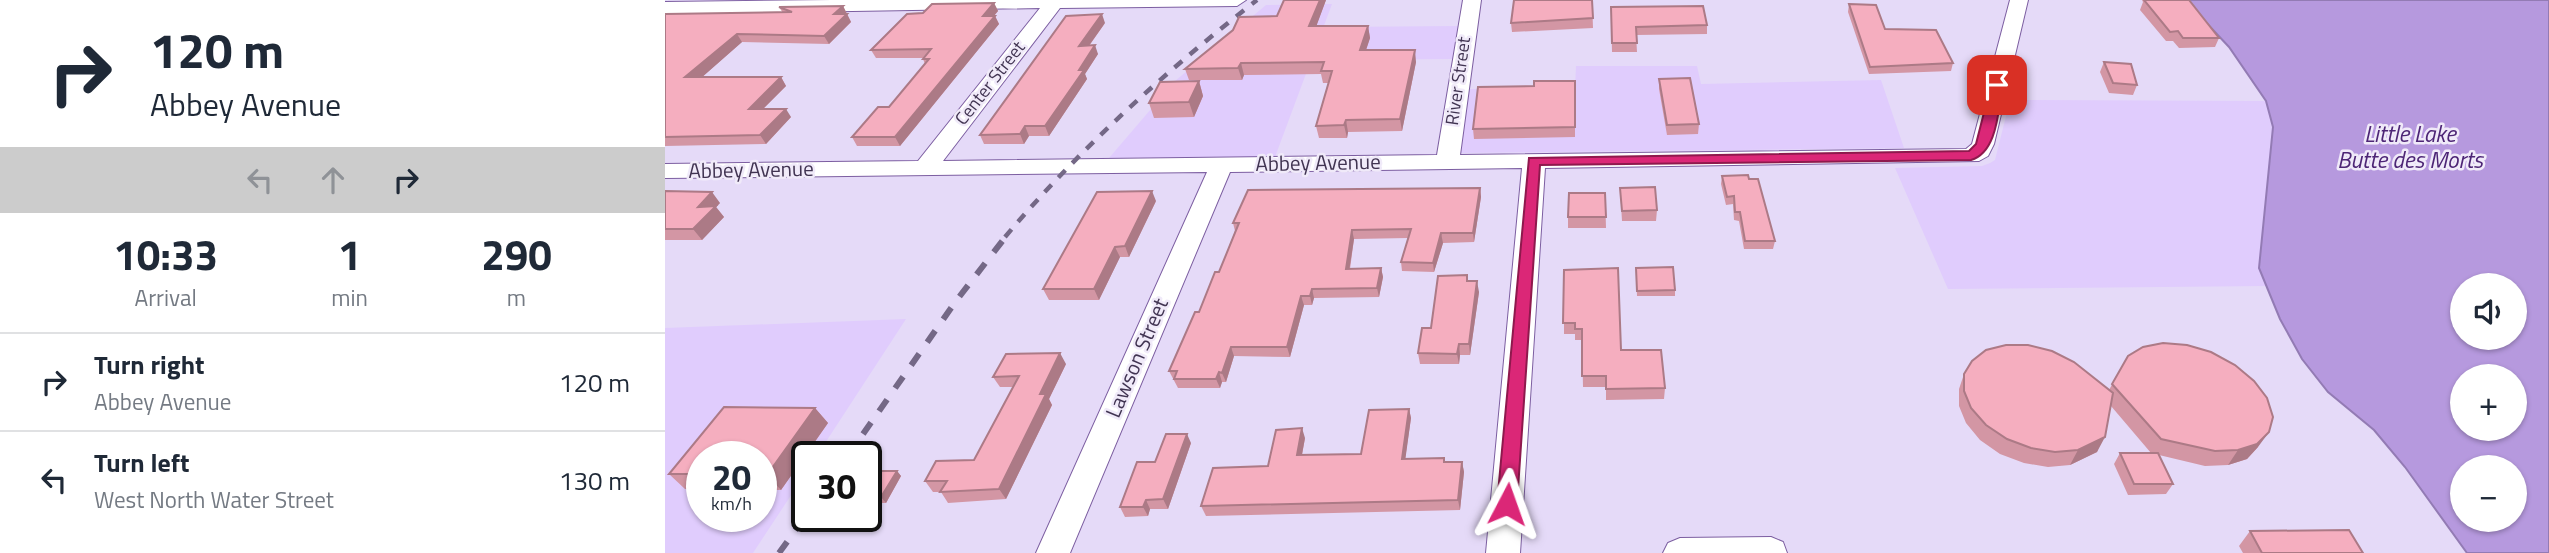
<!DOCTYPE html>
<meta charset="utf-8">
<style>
body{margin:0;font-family:"Titillium Web",sans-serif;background:#f2f2f3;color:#1f2937;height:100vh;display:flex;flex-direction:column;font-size:26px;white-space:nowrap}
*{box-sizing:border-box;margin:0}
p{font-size:23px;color:#747a83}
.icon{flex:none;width:38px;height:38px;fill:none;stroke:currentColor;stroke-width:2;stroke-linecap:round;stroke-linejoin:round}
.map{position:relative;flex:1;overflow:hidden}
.details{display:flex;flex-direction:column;background:#fff;width:665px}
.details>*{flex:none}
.guide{background:#fff;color:#1f2937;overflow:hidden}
.buttons{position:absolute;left:1785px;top:273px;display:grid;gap:14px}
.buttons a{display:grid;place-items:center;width:77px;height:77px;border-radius:50%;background:#fff;box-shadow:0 2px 5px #0004;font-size:35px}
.speed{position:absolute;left:21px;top:441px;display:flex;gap:14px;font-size:35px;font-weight:700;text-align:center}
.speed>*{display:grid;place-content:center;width:91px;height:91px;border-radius:50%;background:#fff;box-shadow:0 2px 5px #0004;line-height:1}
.speed small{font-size:18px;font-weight:400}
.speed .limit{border:4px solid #111;border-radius:10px;background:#fff;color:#111}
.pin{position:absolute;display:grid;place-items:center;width:60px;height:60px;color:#fff;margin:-30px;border-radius:14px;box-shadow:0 4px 10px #0006}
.me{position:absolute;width:77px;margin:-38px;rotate:4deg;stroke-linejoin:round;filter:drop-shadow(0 0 5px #0008)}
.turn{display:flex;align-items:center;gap:24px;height:147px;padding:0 35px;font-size:32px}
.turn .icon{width:91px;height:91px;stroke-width:2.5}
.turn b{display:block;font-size:49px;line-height:60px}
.lanes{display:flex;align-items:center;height:66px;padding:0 35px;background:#0003;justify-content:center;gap:35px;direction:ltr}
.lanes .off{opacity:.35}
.eta{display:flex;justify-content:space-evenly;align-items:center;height:119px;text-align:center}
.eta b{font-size:42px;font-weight:700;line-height:49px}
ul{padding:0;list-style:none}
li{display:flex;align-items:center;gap:21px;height:98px;padding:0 35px;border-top:2px solid #e0e1e3}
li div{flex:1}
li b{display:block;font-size:26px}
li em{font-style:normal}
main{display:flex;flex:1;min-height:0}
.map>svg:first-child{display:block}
.built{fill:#e0ccfd;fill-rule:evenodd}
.water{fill:#b699de;stroke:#937bb4;stroke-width:2;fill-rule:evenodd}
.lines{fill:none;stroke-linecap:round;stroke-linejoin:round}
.street-casing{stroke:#7c5ea1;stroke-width:2}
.street{fill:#fff;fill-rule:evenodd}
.rail-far1{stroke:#746886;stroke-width:4.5;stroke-dasharray:10 10;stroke-linecap:butt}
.rail{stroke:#746886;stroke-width:6;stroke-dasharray:14 14;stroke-linecap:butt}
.wall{fill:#d396a4}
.shaded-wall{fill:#ac7a86}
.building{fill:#f5aebf;stroke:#ac7a86;stroke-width:2}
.route{fill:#db2777;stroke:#8e194d;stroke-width:2}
.labels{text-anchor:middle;stroke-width:5;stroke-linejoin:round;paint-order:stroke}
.far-street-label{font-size:18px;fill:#413452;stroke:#f0eaf9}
.street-label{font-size:21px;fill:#413452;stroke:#f0eaf9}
.water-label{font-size:23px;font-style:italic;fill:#4d2576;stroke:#f0eaf9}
</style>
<main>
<section class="details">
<div class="guide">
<div class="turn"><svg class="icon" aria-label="right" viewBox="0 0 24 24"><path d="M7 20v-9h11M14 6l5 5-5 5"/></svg><div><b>120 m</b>Abbey Avenue</div></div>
<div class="lanes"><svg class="icon off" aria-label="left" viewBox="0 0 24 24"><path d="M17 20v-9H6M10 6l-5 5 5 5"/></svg><svg class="icon off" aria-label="ahead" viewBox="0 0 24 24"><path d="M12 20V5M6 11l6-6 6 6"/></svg><svg class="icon" aria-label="right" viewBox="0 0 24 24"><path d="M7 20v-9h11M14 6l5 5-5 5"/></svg></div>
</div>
<div class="eta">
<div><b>10:33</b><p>Arrival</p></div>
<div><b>1</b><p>min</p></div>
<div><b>290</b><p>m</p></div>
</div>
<ul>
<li><svg class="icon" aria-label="right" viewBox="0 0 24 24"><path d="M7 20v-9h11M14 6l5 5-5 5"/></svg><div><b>Turn right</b><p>Abbey Avenue</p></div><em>120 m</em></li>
<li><svg class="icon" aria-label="left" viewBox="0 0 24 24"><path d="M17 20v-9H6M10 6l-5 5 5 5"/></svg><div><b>Turn left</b><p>West North Water Street</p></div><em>130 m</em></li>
</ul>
</section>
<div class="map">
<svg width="1884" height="553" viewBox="0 0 1884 553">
<rect width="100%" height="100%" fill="#e5daf8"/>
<path class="built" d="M667,4L610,157L444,158L510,81L601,5Z
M793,26L787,59L655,60L667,27Z
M911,66H1032L1036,84L1216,80L1239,148L796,153L793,148L804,89H910Z
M1345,100L1601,101L1608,127L1594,267L1602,286L1283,289L1230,168L1317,166L1325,163L1330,160Z
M241,319L151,457H142V471L88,553H0V328ZM37,457H96V516H37Z"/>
<path class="water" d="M1520,0H1884V553H1802L1740,467L1709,430L1663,392L1637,359L1615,319L1594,268L1608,127L1601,101L1564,47ZM1797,285H1850V338H1797ZM1797,376H1850V429H1797ZM1797,467H1850V520H1797Z"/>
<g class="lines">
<defs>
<path id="street" d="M167,0H581L572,6L395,8L278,161L772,155L798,0H816L795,155L1301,149L1307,144L1345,0H1363L1329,144L1323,156L1314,161L880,168L855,553H821L857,168L565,172L405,553H371L542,172L0,178V164L253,161L375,8L0,14V2Z
M1106,537L1118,542L1122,553H998L1003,543L1015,538Z"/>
</defs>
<use href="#street" class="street-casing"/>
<use href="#street" class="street"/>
<path class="rail-far1" d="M340,237C415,148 501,71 592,0"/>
<path class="rail" d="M182,457L291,301L342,235
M114,553L142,514"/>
</g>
<path class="wall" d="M619,0H661L651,26H703L705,38L701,50L751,62L737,131L683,132L682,138H654L651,126L664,83H658L656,74L579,75L577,80H524L520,69L612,16Z
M927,0L928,28L847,32L846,23Z
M1477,0H1524L1554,38L1550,47L1514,48L1508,41H1501L1475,10L1478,2Z
M329,3L333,11L329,16H330L334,24L235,146H192L187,137L224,107L260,64L258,59L259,58H211L206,50L258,13Z
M1184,4L1220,29L1288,63L1286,71L1204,74L1183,12Z
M178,6L186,22L164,44L77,42L37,77H116L121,86L98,109L126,117L101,144L0,146V14L118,13L114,7Z
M946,7L1042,25V34L971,35L972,52H947Z
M440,23L424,46L433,54L420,74L422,79L384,136H364L359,144H319L315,135Z
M1439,62L1472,85L1468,95L1444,93L1435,72Z
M994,79L1034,124L1033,134L1002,135L994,89Z
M534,81L538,96L529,117L489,118L484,103Z
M910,81V137L809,139L808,129L869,86Z
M1057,176L1110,241L1108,249H1079L1074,221L1069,220L1068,204L1061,205L1056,184Z
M815,188L816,197L809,242L778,243L769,272L737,271L736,262L743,238L689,239L685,269L716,268L718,277L714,297L649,298L647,305H639L625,357L569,356L561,382H557L555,388H513L504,371L554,272L570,231L568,223Z
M955,188L992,210L991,221H957Z
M0,191L55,203L51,207L59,217L37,240H0Z
M940,193L941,228H903V217Z
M491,201L464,257H455L434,300H384L378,289Z
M971,268L1010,290V296H972Z
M899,270L956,350L1000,388L999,399L941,400V387H918L917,340H910V334H899Z
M802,275L803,281L814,292L805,355H795L794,364H755L753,353L766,328Z
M1463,356L1593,447L1582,459L1563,465L1540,466L1494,455L1508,484L1501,494L1463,495L1449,464L1455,453H1486L1446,406L1432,452L1405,465L1383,467L1359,463L1335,454L1315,440L1301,423L1294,406V389L1299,374L1444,390Z
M401,364L384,399L387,405L341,499L283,503L276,492H268L260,481L309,460L348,387H335L328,377Z
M59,407L150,408L163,423L116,490H96V457H37V489H20L4,474Z
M744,409L746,418L740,459L779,458L780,462H797L799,472L795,510L541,516L536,506L603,466L640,438L637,455L696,454Z
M526,443L503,509H485L483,516L460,517L455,507L490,462Z
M232,471L236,476L221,503H201V478Z
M1585,531L1698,553H1578L1574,546Z"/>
<path class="shaded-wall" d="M655,0H661L647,38L644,26Z
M329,3L333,11L322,24L318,16Z
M178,6L186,22L164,44L159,36L169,14Z
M437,14L440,23L418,54L414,46Z
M330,16L334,24L235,146L230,137Z
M703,26L705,38L697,62L695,50Z
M72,34L77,42L27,86L20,77Z
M430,45L433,54L420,74L422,79L384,136L380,126L414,70Z
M750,50L751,62L737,131L735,119Z
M576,63L579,75L577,80L573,68Z
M116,77L121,86L89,118L84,109Z
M534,81L538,96L529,117L524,102Z
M121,109L126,117L101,144L95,135Z
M681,120L683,132L682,138L679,125Z
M360,126L364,136L359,144L355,134Z
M815,188L816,197L809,242L808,233Z
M487,191L491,201L464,257L460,246Z
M47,192L55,203L51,207L59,217L37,240L28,229L33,207Z
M687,230L689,239L683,278L681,269Z
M776,233L778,243L769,272L768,263Z
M450,247L455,257L434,300L429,289Z
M716,268L718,277L714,297L712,288Z
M812,281L814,292L805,355L804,344Z
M647,289L649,298L647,305L645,296Z
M636,296L639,305L625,357L622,347Z
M794,344L795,355L794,364L792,354Z
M566,347L569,356L561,382L557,373Z
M395,353L401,364L384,399L387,405L341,499L334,489L375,394Z
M554,372L557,382L555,388L551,379Z
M150,408L163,423L116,490L102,475Z
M744,409L746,418L739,469L737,459Z
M637,428L640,438L635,465L632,455Z
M1604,432L1593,447L1582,459L1563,465L1573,450Z
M522,434L526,443L503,509L498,499Z
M1440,437L1432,452L1405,465L1413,450Z
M797,462L799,472L795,510L793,500Z
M232,471L236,476L221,503L216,497Z
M481,500L485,509L483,516L478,507Z"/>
<path class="building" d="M619,0H655L644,26H703L695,50H750L735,119L681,120L679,125L651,126L667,71H656L659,62L576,63L573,68L520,69L568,30L574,17L612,16Z
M849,0H927L928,18L846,23Z
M1479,0H1524L1554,38H1518L1513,31L1505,32Z
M329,3L318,16H330L230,137H187L213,107H224L264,59H258L266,49L206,50L242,14L258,13L267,4Z
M1184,4L1211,5L1220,29L1271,30L1288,63L1205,67Z
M178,6L169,14H182L159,36L72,34L20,77H116L84,109H121L95,135L0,137V14L127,12L114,7Z
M1038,6L1042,25L971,27L972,43H947L946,7Z
M437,14L414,46L430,45L414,70H419L380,126H360L355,134L315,135L401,16Z
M1439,62L1466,64L1472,85L1448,83Z
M1025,78L1034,124L1002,125L994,79Z
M534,81L524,102L484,103L495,82Z
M869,81H910V127L808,129L813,87L869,86Z
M1083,175L1084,179H1093L1110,241H1080L1075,212H1070L1069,196L1062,197L1057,176Z
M990,187L992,210L957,211L955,188Z
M815,188L808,233H776L768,263L736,262L746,229L687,230L681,269L716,268L712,288L647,289L645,296H636L622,347H566L557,373L554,372L551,379H509L512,371H504L530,312H534L550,272H554L574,223H568L583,190Z
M0,191L47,192L33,207L51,206L28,229H0Z
M487,191L460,246L450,247L429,289H378L432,192Z
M904,193H940L941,217H903Z
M1008,267L1010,290L972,291L971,268Z
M953,268L956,350H996L1000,388L941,389V376H917V329H910V323H898L899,270Z
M802,275V281H812L804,344H794L792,354L753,353L757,328H766L773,276Z
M1498,343L1522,345L1546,352L1570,365L1589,381L1602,398L1608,417L1604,432L1592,444L1573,450L1550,451L1496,439L1447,384L1463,356L1478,347Z
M1341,345H1363L1387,351L1409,362L1448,393L1440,437L1413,450L1390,452L1366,448L1342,439L1321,425L1306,408L1299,391V374L1307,361L1321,350Z
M395,353L375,394H381L334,489L275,492L282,481H260L271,461L309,460L354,376L328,377L341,354Z
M59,407L150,408L102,475H96V457H37V474H4Z
M744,409L737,459L779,458V462H797L793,500L536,506L548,468L603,466L611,430L637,428L632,455L696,454L704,410Z
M501,434H522L498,499L481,500L478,507H455L472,462H490Z
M1455,453H1493L1508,484H1469Z
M206,471H232L216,497L201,498V478Z
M1684,530L1698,553H1597L1585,531Z"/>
<path class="route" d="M1332,82L1338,85C1333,109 1333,152 1306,160L875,165L852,504L849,510H835L832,504L864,158L1304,151L1311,144L1326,85Z"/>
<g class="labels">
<g class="far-street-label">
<text transform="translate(793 81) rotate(-82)" y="6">River Street</text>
<text transform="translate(325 83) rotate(-52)" y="6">Center Street</text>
</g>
<g class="street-label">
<text transform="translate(653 163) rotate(-1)" y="7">Abbey Avenue</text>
<text transform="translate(86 170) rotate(-1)" y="7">Abbey Avenue</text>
<text transform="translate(472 358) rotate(-67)" y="7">Lawson Street</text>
</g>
<g class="water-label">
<text x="1745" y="142">Little Lake<tspan x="1745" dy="26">Butte des Morts</tspan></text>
</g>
</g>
</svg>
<div class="buttons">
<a><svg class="icon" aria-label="sound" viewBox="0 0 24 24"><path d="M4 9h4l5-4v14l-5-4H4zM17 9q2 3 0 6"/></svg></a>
<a>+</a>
<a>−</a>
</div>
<div class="speed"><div>20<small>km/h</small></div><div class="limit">30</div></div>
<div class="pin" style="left:1332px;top:85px;background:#d93025"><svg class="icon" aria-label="arrive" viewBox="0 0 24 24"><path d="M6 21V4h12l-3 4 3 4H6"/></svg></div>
<svg class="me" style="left:842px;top:504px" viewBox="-20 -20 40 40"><path d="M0-17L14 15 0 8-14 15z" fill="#db2777" stroke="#fff" stroke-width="4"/></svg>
</div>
</main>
